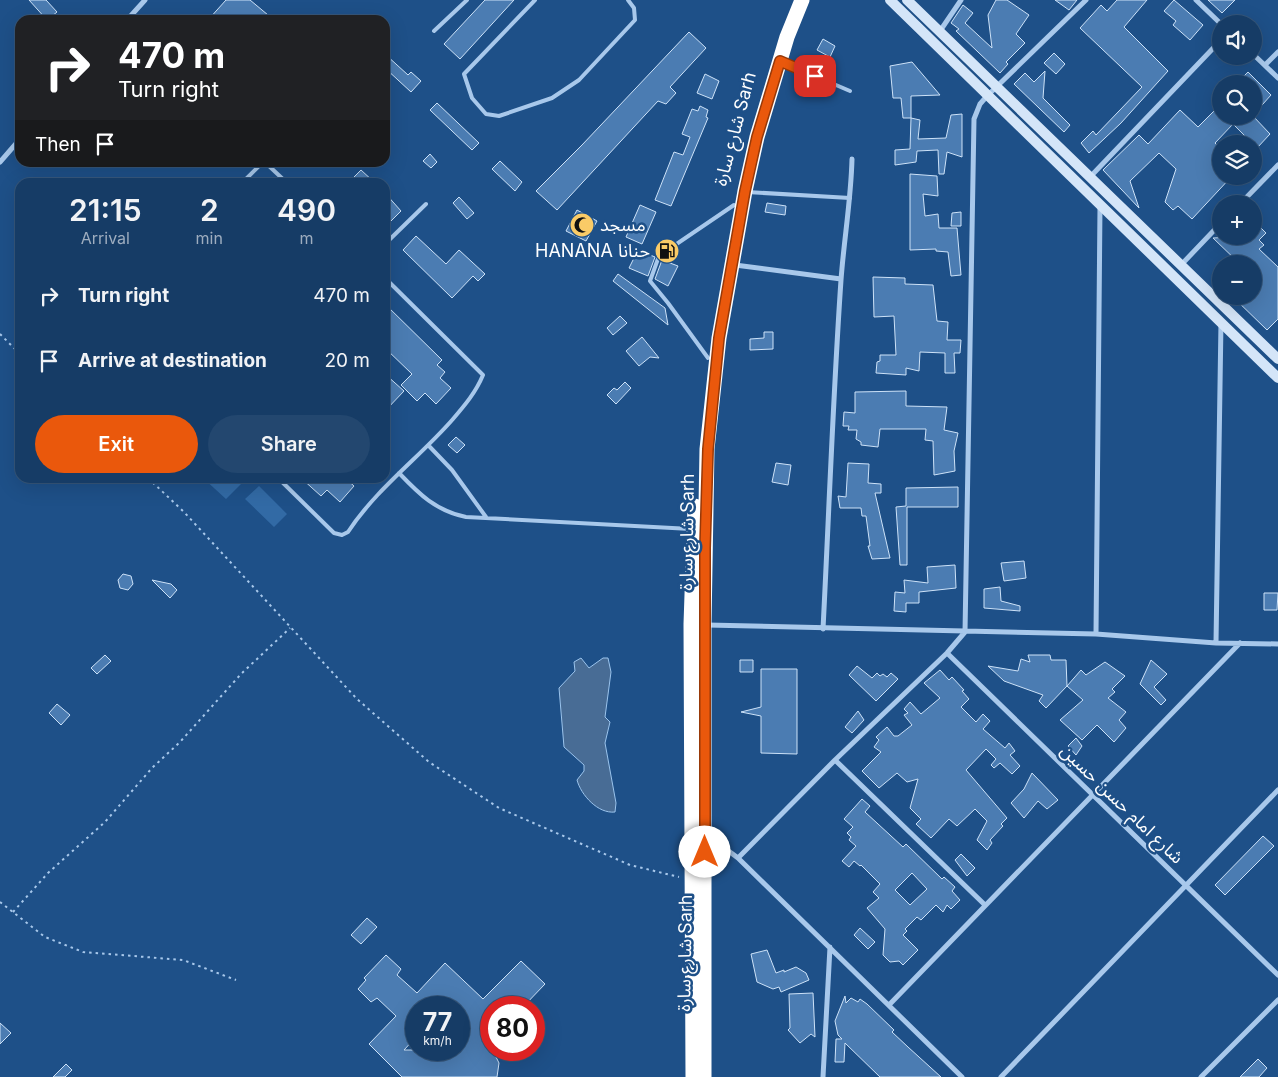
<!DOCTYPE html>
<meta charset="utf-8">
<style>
body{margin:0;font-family:Inter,"Noto Sans Arabic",sans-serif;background:#23476f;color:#f1f3f6;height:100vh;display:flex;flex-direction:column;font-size:19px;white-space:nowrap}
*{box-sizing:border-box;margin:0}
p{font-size:16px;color:#9eadbf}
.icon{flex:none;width:28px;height:28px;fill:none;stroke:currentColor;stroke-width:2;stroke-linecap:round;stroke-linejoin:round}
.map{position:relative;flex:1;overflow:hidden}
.panel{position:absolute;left:15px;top:178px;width:375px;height:305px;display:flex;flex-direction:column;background:#163c66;border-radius:15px;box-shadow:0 5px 20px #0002,0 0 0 1px #35567a}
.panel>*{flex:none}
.hud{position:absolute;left:15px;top:15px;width:375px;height:152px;border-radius:15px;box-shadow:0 5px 20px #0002,0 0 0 1px #35567a;background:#202124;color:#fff;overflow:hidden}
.buttons{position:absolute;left:1212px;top:15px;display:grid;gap:10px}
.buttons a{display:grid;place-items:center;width:50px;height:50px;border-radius:50%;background:#163c66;box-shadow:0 5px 20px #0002,0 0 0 1px #35567a;font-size:25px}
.speed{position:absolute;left:405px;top:996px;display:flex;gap:10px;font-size:25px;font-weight:700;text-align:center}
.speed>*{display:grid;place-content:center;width:65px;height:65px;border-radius:50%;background:#163c66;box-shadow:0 5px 20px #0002,0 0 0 1px #35567a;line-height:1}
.speed small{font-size:12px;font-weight:400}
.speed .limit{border:8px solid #d22;background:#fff;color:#111}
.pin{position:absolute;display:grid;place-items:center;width:42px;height:42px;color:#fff;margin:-21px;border-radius:10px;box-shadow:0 2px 8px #0006}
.me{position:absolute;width:55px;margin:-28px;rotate:0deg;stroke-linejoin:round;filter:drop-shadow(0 0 4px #0008)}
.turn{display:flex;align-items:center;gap:18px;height:105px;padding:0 20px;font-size:22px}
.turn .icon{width:65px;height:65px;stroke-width:2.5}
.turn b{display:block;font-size:35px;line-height:42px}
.then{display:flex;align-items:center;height:48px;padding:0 20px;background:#0003;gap:10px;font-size:19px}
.eta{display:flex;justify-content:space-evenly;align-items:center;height:85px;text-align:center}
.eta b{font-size:30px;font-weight:600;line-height:35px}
.cta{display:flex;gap:10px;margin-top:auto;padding:10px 20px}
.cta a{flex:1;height:58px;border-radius:30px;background:#ea580c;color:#fff;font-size:20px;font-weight:600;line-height:58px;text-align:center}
.cta a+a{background:#23476f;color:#f1f3f6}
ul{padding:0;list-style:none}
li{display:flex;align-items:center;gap:15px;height:65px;padding:0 20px}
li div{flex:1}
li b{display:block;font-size:19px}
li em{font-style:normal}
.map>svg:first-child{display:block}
.green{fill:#326aa5}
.water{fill:#486c95;stroke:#9bc4ed}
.building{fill:#4b7cb2;stroke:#cde2f8;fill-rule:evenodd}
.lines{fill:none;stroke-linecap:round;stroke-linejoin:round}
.path{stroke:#a8c8eb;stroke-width:2;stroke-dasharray:2.5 4;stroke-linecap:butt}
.lane{stroke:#a8c8eb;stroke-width:4}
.street{stroke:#a8c8eb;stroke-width:5}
.secondary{stroke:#d4e5f8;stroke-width:10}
.highway{stroke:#fff;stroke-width:15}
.route-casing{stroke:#983908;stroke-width:12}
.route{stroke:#ea580c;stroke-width:9}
.labels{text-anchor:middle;stroke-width:5;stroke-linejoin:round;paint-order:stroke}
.street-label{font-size:18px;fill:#fff;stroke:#1e5088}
.poi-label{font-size:18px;fill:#fff;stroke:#1e5088;text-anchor:start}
</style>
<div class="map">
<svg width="1278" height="1077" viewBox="0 0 1278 1077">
<rect width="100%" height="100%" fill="#1e5088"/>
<path class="green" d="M203,478H247L226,499Z
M259,486L287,514L274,527L245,499Z"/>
<path class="water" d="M581,658L589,668L603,658H608L611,672L605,717L610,722L605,743L616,803L615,812C598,814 581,795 577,780L584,771V765L564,747L559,688L575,671L574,662Z"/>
<path class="building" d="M29,0H46L57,12L47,20Z
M226,0H250L274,20H208Z
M485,0H514L460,59L444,44Z
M996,0H1007L1029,15L1016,34L1025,43L1006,62L1008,64L1000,73L956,31L959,29L951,23L963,5L973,13L965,23L992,48L988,15Z
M1055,0H1077L1069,10Z
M1117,0H1147L1124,27L1168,71L1121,123L1089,153L1081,143L1093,131L1096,135L1142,87L1080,28L1101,5L1107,11Z
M1174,0L1203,25L1190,40L1173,25L1176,21L1164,11Z
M1208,0H1235L1222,13Z
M689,32L706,48L670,87L676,93L666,104L658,101L557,210L536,191L582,145Z
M823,39L835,46L830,57L817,50Z
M1054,53L1065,64L1056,74L1044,63Z
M385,54L408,75L411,72L421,81L411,92L385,68Z
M912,62L940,95L911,96V118H903L901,98H893L890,66Z
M1045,71L1043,98L1070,125L1064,132L1014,84L1025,73L1034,82Z
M1248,72L1271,95L1254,114V84H1236Z
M705,74L719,81L712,99L697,93Z
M437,103L479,143L472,150L430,110Z
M1221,104V116H1253L1270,134L1257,148L1233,124L1215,143L1221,149V176H1232L1192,219L1178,206L1173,210L1165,202L1176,169L1159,153L1130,181L1139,208L1103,170L1139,135L1148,144L1180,110L1198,127Z
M700,106L708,110L706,117L708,118L671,206L655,200L674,152L683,155L690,137L682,134L692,109L698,111Z
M962,114V157L947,152L944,174H939L938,150L917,151L916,162L895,165V150L910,149L911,118L920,120L918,139L946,138L951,115Z
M430,154L437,162L431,168L423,161Z
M500,161L522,182L515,191L492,169Z
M361,170L374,182H349Z
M910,174L937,176L938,196L923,194L925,216L938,214L939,228H957L961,275L951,276L948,252L936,251V249L910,250Z
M385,193L401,211L385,227Z
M459,197L474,213L467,219L453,203Z
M767,203L786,206L785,215L765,212Z
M640,205L656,212L642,244L626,237Z
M577,210L597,221L586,241L566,231Z
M961,212V226H951L952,213Z
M1254,221L1266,233L1259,240L1264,245L1259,249L1278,267V319L1267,330L1232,296H1254V264H1240L1213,238L1254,236Z
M416,236L446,264L459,250L485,274L478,281L473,276L452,298L403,250Z
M638,250L655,257L648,276L629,268Z
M662,260L678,266L668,286L655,279Z
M618,274L665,308L668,325L613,281Z
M873,277L905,278V284L933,285L937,321L948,322L947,340H961L960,353H954L955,373H945V353L920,352L919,371L906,368V375L876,373L877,362L880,361V355H896L894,316L874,317Z
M385,304L442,360L437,365L445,372L440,378L451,388L436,404L425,393L417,401L401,385L412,374L385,348Z
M620,316L627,323L613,335L607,328Z
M764,332H773V349L750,350V339L764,338Z
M642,337L659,358L650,357L639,366L626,351Z
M385,374L404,391L385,411Z
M625,382L631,388L616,404L607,395L614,388L617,390Z
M906,391V406L947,407L944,430L958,433L954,451L955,471L934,475L933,441L925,440L926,429H880L878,447L861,445V442L856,439L857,430H848L849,426H843L844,412L855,413V392Z
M456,437L465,445L457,453L448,445Z
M776,463L791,465L788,485L772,482Z
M848,463L869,464L868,483L881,484V493H875L890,558L872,559L868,546H870L866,516H862L861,508H840L838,496L846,497Z
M301,478H345L354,486L340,502L327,490L321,496Z
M958,487V507H907V565H900L896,507L906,506V488Z
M1024,561L1026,578L1004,581L1001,563Z
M955,565L956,588L919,592V603H906V612L894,611L895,592L905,593L904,580L928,583L927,567Z
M123,574L131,576L133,584L128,590L120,588L118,580Z
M152,580L171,584L177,590L170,598Z
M1000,587L1001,601L1020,606V611L984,608V589Z
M1264,593H1278L1277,610H1264Z
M105,655L111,661L97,674L91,668Z
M1028,655H1050L1051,660H1066L1067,686L1046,708L1039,701L1043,695L1004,681L988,666L1018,671L1021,659L1030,662Z
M740,660H753V672H740Z
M1151,660L1167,674L1154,687L1166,700L1161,705L1140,684Z
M1105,662L1125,676L1112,689L1115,692L1108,698L1126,712L1119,720L1126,728L1114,742L1097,725L1082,740L1060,720L1083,700L1067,686L1081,670L1086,675Z
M857,666L872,678L877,673L880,676L883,674L887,677L891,673L898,679L876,701L849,675Z
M761,669H797V754L761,753V716L741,712L761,707Z
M940,670L949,680L952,677L964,690L962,691L969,699L961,707L976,722L983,714L990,721L983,729L1005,748L1009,743L1015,751L1010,755L1020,766L1012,774L1000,763L994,768L991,765L996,759L986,749L966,770L1007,818L1001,824L1003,826L990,840L992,843L987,850L977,840L987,821L975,809L957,826L949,819L931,838L916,824L921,819L910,808L918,779L907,782L897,773L879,788L862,771L881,752L874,747L879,740L876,737L887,727L894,736H898L912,725L904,715L908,713L904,709L910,702L921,714L940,698L924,683Z
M57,704L70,715L61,725L49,713Z
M858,711L864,720L852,733L845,727Z
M1076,738L1082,746L1076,755L1068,746Z
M1032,773L1058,800L1047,809L1038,801L1024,818L1011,803L1024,789Z
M862,799L870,806L865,812L903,847L906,844L942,879L944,877L955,887L952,891L960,900L951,909L947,905L943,912L936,905L921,920L917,917L905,929L907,931L903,935L918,950L903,965L899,961L890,962L883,955L885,929L867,908L879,898L873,892L880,884L861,865L860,866L854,861L849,867L842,861L856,846L849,840L851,837L847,833L853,827L844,819ZM912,873L927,889L910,905L895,890Z
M1263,836L1274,846L1225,895L1215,885Z
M961,854L975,868L967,876L955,860Z
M367,918L377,927L361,944L351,935Z
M860,928L875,942L868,949L854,935Z
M767,950L776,973L784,970V972L796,967L806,973L809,980L781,992L779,987L773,989L757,982L751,954Z
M386,955L401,969L397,975L417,993L445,963L483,999L521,961L545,984L522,1008H491V1050H503L496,1057L499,1063L497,1077H402L369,1044L396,1016L377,998L371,1002L358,989L366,980L364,978ZM416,1008H459V1050H404L416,1037Z
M813,993L815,1037L811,1034L800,1043L788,1030L790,1028L789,994Z
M845,996L846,1003L851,998L858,1002L860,999L867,1004L894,1030L892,1032L908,1047L941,1077H880L845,1043L844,1062H835L836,1039H842L838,1035L835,1021Z
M0,1023L11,1033L0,1044Z
M1258,1059L1267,1068L1259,1077H1240Z
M66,1064L72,1070L65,1077H53Z"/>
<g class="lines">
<path class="path" d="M0,334L20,354
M148,478L184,512L357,699L429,762L499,808L630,865L679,877
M0,902L45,937L83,952L183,960L236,980
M13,912L48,873L105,822L152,768L180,742L241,674L290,628"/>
<path class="lane" d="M535,0L464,74L472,98L486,114L499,116L552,98L579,80L635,20L634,8L628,0
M434,31L467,0
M782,62L850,91
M243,182L262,163L269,166L286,182
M747,192L850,198
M385,244L426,204
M708,358L668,303L650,281L659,256L734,205
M429,446L452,470L486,517
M399,473C419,494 436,511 466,517L691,529
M278,478L334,533L342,535L348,532C376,489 420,457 453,419C465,405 476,392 483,375L385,278"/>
<path class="street" d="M1196,0L1221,24
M127,20L145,0
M940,31L961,0
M1254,55L1278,78
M1265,65L1278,52
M0,162L20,139
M1091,176L1221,40
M1240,204L1278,165
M735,265L841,279
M1181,265L1221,223
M707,625L1096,634L1216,643L1278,644
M823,629C829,513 833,396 841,280C844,239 851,200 852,159
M1096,634L1100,207
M1216,643L1221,322
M947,653L1278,975
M835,760L985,905
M707,835L738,858L962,1077
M738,858L835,760L947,653L965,632L974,119L980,104L987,96L1086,0
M889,1005L1240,643
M823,1077L830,947
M1001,1077L1278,790
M1201,1077L1278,1000"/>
<path class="secondary" d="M890,0L1278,378
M907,0L1278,359"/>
<path class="highway" d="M693,1077L691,624L695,506
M704,1077V625L707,449L719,338L745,191L757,137L787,37L802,0"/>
</g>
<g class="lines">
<defs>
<path id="route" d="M705,852V548L708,449L719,338L745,191L757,137L780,61L815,76"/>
</defs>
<use href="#route" class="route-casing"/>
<use href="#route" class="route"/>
</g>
<defs>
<symbol id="mosque-disc" viewBox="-11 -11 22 22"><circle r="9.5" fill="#facb67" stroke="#1e5088"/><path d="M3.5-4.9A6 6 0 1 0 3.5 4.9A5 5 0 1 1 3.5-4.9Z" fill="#111"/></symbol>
<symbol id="fuel-disc" viewBox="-11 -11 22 22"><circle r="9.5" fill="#facb67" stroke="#1e5088"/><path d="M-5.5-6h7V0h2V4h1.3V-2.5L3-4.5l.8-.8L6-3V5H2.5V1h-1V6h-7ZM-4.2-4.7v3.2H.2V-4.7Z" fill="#111"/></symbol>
</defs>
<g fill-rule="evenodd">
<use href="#mosque-disc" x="568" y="211" width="28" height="28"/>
<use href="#fuel-disc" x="653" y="237" width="28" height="28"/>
</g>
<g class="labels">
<g class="street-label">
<text transform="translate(735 129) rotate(-75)" y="6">شارع سارة Sarh</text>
<text transform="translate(687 532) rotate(-89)" y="6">شارع سارة Sarh</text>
<text transform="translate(1122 804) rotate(44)" y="6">شارع امام حسن حسين</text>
<text transform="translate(685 953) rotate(-89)" y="6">شارع سارة Sarh</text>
</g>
<g class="poi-label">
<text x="600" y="231">مسجد</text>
<text x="650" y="257" text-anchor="end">HANANA حنانا</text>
</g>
</g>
</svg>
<div class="buttons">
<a><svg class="icon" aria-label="sound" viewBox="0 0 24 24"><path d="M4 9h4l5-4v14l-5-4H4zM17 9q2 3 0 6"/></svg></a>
<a><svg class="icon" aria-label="search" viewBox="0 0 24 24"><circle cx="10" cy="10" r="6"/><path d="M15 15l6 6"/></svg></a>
<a><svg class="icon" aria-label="layers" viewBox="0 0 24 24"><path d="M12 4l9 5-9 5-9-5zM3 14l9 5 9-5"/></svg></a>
<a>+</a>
<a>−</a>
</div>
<div class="speed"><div>77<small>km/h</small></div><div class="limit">80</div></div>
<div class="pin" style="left:815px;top:76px;background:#d93025"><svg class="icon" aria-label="arrive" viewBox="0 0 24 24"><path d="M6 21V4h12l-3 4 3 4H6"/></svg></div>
<svg class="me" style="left:705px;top:852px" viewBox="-20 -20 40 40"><circle r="19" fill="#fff"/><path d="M0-13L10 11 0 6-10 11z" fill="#ea580c"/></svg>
<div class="hud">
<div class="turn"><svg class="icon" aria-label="right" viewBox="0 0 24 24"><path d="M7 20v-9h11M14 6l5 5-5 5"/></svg><div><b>470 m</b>Turn right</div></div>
<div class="then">Then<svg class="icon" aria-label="arrive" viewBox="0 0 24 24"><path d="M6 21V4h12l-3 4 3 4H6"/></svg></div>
</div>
<section class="panel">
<div class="eta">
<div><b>21:15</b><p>Arrival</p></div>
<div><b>2</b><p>min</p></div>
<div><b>490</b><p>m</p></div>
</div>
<ul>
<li><svg class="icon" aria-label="right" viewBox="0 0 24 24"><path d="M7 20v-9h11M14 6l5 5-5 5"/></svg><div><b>Turn right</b></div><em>470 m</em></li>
<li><svg class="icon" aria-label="arrive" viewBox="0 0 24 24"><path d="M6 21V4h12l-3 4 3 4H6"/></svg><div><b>Arrive at destination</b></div><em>20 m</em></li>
</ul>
<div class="cta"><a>Exit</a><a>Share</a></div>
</section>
</div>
